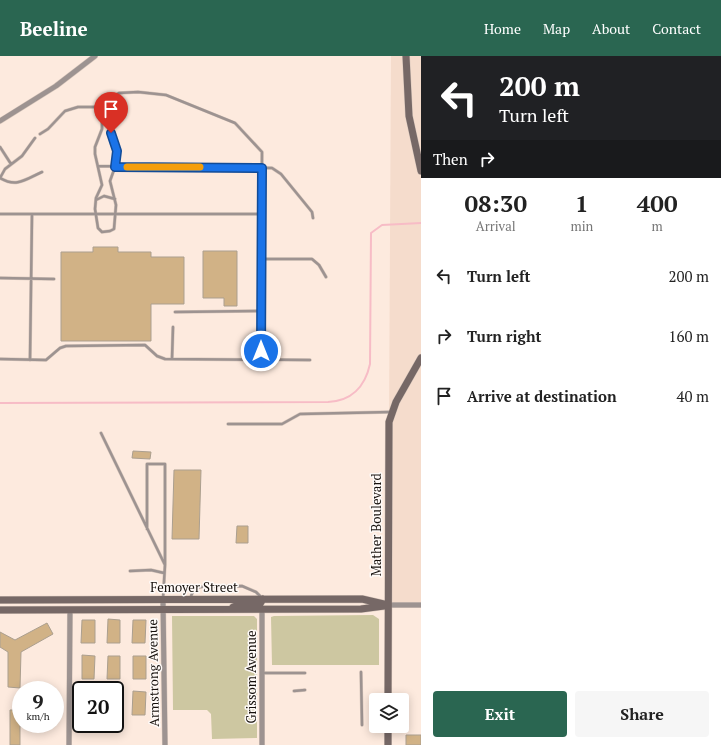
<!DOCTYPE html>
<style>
body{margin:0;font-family:"PT Serif",serif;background:#f6f6f6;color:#222;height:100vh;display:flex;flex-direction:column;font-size:15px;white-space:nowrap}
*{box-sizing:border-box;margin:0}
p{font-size:13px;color:#767676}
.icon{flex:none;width:22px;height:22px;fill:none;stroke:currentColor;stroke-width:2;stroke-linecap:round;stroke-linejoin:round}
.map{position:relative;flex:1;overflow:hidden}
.details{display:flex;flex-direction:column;background:#fff;width:300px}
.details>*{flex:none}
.guide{background:#202124;color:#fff;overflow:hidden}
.fabs{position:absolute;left:369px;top:637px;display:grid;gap:8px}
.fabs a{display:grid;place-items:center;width:40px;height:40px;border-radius:4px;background:#fff;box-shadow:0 2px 10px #0003;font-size:20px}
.speed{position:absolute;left:12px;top:625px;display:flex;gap:8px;font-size:20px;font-weight:700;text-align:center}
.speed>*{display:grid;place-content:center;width:52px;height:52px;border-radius:50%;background:#fff;box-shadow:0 2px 10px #0003;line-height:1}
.speed small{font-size:10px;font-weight:400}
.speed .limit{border:2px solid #111;border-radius:6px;background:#fff;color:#111}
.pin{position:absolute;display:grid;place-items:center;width:34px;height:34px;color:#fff;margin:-41px -17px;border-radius:50% 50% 50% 0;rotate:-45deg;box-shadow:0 0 4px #0007}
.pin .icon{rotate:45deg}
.me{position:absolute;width:44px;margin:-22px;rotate:0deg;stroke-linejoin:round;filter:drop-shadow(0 0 3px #0008)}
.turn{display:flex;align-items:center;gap:14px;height:84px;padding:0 12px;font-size:18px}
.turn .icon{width:52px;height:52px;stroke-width:2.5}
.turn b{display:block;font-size:28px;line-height:34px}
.then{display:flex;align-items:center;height:38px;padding:0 12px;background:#0003;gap:8px;font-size:15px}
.eta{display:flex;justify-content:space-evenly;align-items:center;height:68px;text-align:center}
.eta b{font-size:24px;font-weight:700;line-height:28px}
.action{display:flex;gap:8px;margin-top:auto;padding:8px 12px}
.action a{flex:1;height:46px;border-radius:4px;background:#2a6651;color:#fff;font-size:16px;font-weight:700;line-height:46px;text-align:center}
.action a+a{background:#f6f6f6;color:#222}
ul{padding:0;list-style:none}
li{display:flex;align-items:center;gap:12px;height:60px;padding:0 12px}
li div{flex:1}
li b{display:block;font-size:15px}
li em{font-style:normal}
header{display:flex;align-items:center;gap:24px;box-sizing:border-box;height:56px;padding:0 20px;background:#2a6651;color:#fff}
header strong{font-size:19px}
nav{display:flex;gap:22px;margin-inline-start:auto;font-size:14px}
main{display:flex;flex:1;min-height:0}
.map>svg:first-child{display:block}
.built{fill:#f5dccc}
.green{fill:#cdc7a1}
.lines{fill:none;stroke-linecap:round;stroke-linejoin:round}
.stream{stroke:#f7bcc6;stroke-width:2}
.building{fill:#d1b286;stroke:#ab9f8f}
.lane-casing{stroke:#d8c7bc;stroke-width:3.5}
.street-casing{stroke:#d8c7bc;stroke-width:6}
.secondary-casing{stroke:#d8c7bc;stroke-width:8}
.lane{stroke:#9d9391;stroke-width:2.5}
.street{stroke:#9d9391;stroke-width:5}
.secondary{stroke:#766866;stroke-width:7}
.route-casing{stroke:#114b97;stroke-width:10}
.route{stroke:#1a73e8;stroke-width:7}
.slow{stroke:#f59e0b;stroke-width:7}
.labels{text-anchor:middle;stroke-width:3;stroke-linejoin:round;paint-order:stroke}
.street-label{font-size:13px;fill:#150f0b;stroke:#fefaf8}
</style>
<header>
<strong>Beeline</strong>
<nav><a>Home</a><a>Map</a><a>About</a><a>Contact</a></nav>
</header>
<main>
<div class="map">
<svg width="421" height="689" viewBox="0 0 421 689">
<rect width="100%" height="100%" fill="#fdeade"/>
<path class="built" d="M391,0H421V548H388Z"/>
<path class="green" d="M373,559L379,563V609H272L271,561L274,560Z
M172,560H254L257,563V682L212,683L211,658L207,654H173Z"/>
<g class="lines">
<path class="stream" d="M0,347L328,346C351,345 365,331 370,308L371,177L382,169L421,167"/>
</g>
<path class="building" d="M93,191H118V196H151V201H184V248H151V285H61V196H93Z
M203,195H237V250H224V242H203Z
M133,395L151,396L150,403L132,402Z
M174,414H201L199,483H172Z
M237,470H248V487H236Z
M108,563L120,564V587H107Z
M82,564H95V587H81Z
M133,564H146L145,587H132Z
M47,567L53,578L21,596L20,632L8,631V596L0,591V576L15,584Z
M82,599L95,600L94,623H82Z
M108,600H120V623H107Z
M133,600H146V623H133Z
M133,635L146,636L145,659H132Z
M115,636H120V659H115Z
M10,654H20V689H10Z
M406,679H421V689H406Z"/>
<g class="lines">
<defs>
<path id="lane" d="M102,49V73L95,91V98L102,129L96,142L95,153L98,172L102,176L110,175L114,173L116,149L110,125L115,111L117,95L111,77L110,44
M40,78L48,73L65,55L78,51H96L119,37L138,36L166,39L235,67L262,96L261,303
M0,91L11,108
M98,110L272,112L281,118L312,156L313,162
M0,122L5,113L22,100L35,82
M0,122C17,132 26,123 42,116
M96,144L104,140L115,143
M0,158H260
M260,203H312L319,209L326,221
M0,222L54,223
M175,256L261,255
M0,303L46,304L60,292L66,290L145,289L157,300L165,303L310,304
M172,303L173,271
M30,304L32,158
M228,368H282L300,358L391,356
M101,377L165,509L163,543
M147,473V408H165V509
M130,515L151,514L164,517
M190,543L193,535L199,531L242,530L256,536L261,541
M361,616L362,669
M262,617H305
M294,635L305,634"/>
<path id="street" d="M0,65L56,30L95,0
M163,544L165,689
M388,549H421
M262,554V689
M69,689L70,554"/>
<path id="secondary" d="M406,0L409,60L421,115
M0,544L362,543L388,549
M233,551L241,548H260L263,543
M0,554L361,553L384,550
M388,644L389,366L396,346L421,302
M388,670V689"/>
</defs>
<use href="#lane" class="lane-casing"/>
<use href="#street" class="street-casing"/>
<use href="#secondary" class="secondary-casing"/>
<use href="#lane" class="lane"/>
<use href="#street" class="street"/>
<use href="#secondary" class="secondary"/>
</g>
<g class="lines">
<defs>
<path id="route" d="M111,77L117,95L115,111L262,112L261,295"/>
</defs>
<use href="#route" class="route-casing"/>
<use href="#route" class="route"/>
<path class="slow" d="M127,111H200"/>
</g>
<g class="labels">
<g class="street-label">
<text transform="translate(376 469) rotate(-90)" y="5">Mather Boulevard</text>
<text x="194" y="536">Femoyer Street</text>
<text transform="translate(153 617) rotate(-91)" y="5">Armstrong Avenue</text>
<text transform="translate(251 621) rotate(-90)" y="5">Grissom Avenue</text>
</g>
</g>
</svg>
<div class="fabs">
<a><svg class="icon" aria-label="layers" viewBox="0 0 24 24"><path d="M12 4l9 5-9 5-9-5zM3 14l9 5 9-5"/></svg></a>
</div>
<div class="speed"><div>9<small>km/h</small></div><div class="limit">20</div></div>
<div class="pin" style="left:111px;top:77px;background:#d93025"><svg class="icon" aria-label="arrive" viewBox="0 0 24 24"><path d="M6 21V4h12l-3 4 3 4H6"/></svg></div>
<svg class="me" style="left:261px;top:295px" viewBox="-20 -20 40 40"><circle r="17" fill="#1a73e8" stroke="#fff" stroke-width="3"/><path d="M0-11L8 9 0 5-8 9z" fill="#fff"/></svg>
</div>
<section class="details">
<div class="guide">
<div class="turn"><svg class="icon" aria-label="left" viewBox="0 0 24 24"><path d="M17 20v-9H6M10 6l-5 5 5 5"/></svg><div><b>200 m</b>Turn left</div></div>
<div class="then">Then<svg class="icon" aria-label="right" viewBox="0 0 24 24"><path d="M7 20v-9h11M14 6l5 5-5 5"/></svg></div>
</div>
<div class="eta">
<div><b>08:30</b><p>Arrival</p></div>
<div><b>1</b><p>min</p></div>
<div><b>400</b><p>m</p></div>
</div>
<ul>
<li><svg class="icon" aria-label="left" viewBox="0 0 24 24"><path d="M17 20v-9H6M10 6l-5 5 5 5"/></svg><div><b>Turn left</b></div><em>200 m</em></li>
<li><svg class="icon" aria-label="right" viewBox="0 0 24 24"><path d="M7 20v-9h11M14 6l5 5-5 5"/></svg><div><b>Turn right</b></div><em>160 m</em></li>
<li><svg class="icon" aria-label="arrive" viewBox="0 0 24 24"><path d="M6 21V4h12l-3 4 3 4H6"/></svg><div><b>Arrive at destination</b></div><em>40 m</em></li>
</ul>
<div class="action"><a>Exit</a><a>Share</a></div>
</section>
</main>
